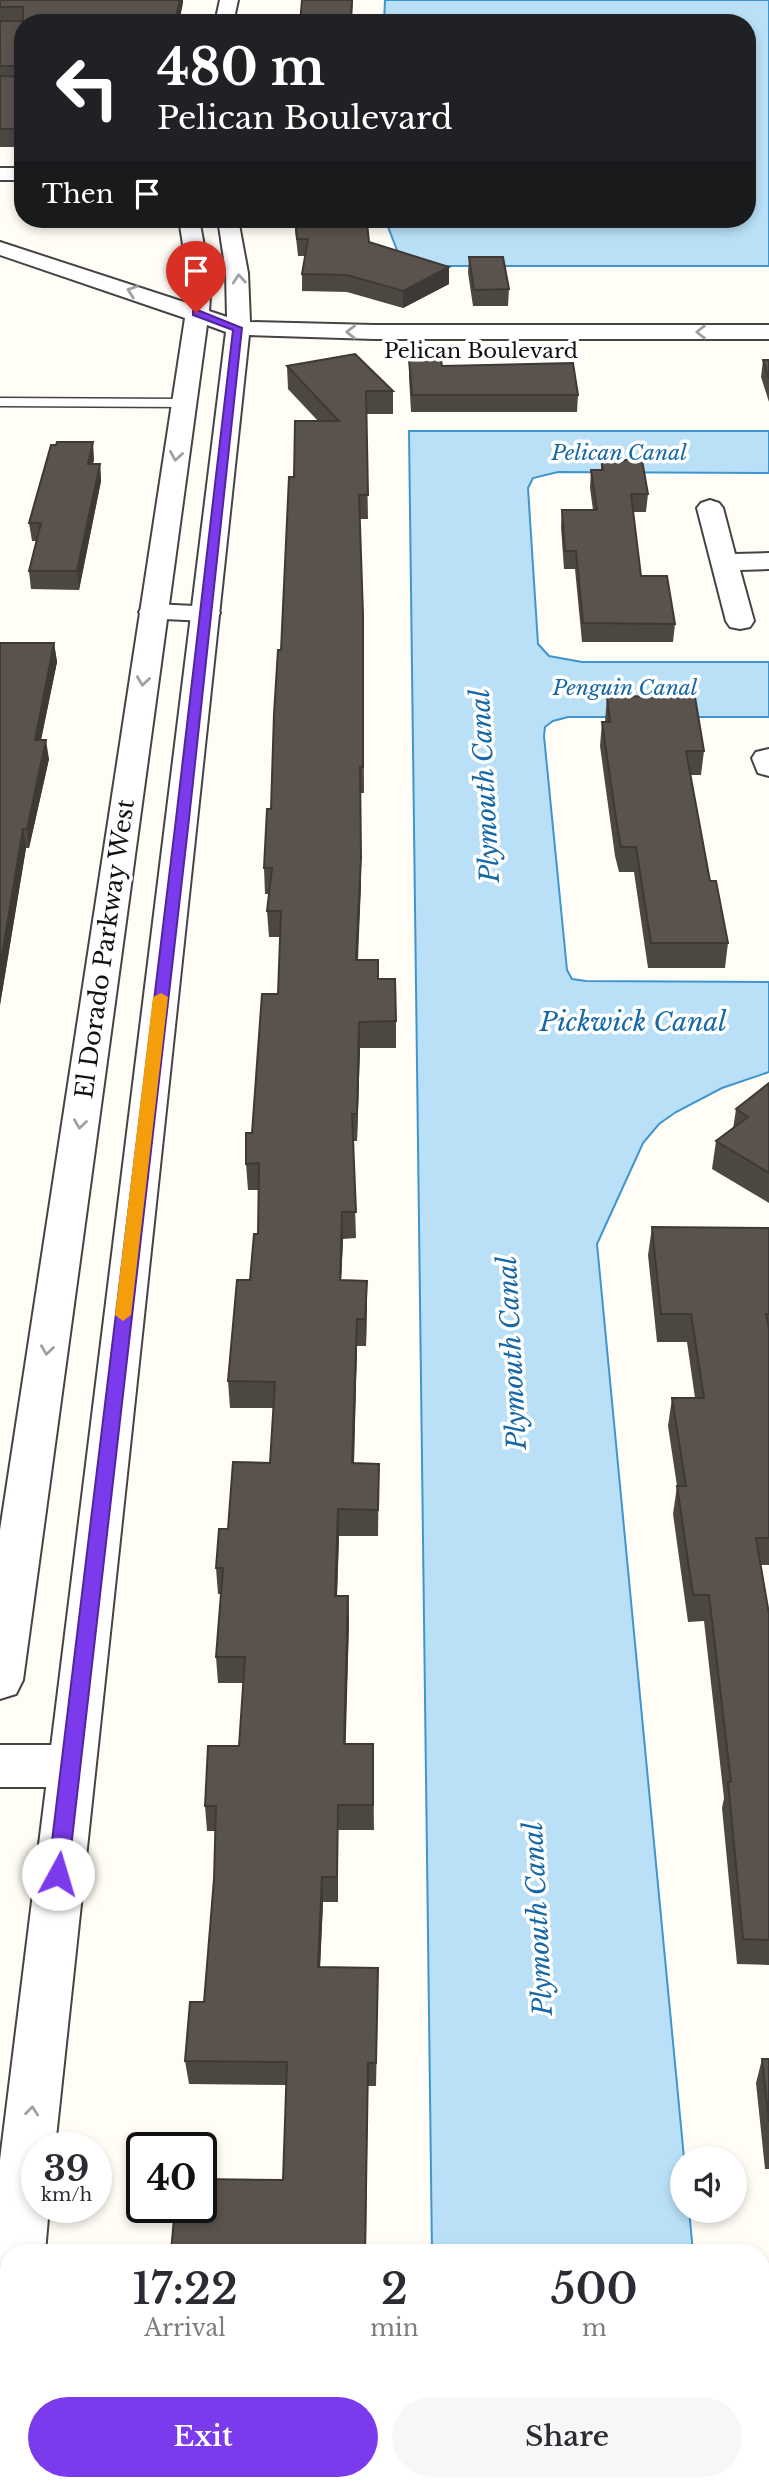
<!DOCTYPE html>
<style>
body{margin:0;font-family:"Libre Baskerville",serif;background:#f7f7f7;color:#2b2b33;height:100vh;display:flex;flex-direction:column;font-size:26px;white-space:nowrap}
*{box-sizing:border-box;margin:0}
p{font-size:23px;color:#7c7c81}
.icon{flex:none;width:38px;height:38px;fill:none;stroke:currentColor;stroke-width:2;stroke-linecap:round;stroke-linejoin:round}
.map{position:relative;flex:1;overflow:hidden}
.drawer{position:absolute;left:0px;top:2244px;width:770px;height:247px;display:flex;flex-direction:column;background:#fff;border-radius:28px 28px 0 0;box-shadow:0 4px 10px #0003}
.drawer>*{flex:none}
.top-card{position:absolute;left:14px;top:14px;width:742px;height:214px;border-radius:28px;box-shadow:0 4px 10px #0003;background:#202124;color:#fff;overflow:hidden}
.tools{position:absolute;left:670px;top:2146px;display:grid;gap:14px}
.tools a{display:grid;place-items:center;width:77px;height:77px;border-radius:50%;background:#fff;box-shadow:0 4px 10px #0003;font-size:35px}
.speed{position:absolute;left:21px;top:2132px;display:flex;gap:14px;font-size:35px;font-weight:700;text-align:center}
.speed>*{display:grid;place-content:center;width:91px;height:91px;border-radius:50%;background:#fff;box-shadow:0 4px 10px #0003;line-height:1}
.speed small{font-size:18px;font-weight:400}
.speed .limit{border:4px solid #111;border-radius:10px;background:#fff;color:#111}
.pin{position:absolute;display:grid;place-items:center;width:60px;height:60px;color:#fff;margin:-72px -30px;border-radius:50% 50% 50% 0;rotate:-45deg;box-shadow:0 0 7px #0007}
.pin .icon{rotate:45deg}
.me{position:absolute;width:77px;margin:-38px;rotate:6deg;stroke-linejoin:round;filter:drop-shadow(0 0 5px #0008)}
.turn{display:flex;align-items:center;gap:24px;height:147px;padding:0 28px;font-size:32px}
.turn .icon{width:91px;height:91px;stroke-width:2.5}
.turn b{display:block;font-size:49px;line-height:60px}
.then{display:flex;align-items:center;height:66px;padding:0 28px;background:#0003;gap:14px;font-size:26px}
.eta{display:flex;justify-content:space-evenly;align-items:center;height:119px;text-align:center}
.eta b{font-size:42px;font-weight:600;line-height:49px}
.action{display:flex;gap:14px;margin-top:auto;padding:14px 28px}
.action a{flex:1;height:80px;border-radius:42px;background:#7c3aed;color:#fff;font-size:28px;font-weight:600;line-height:80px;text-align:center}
.action a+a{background:#f7f7f7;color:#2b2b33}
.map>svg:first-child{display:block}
.water{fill:#b9e0f7;stroke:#3f96cf;stroke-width:2}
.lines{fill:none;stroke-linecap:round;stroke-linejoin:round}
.service-casing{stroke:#444;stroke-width:3}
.minor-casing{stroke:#444;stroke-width:4}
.tertiary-casing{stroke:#444;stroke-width:4}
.service{fill:#fff;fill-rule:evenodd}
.minor{fill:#fff;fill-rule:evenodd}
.tertiary{fill:#fff;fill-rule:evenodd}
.wall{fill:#4d4742}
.shaded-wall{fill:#3f3936}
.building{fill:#5a524d;stroke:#3f3936;stroke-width:2}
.oneway{stroke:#a0a0a0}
.route{fill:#7c3aed;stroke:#51269a;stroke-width:2}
.slow{fill:#f59e0b}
.labels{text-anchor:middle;stroke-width:7;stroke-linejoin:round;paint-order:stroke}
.far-street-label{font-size:21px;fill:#111;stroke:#fff}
.far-water-label{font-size:21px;font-style:italic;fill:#1768a6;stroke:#fff}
.street-label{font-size:24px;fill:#111;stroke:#fff}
.water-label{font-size:26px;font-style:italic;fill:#1768a6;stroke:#fff}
</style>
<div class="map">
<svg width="769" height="2490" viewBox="0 0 769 2490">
<rect width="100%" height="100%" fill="#fffdf5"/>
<path class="water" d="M385,0H769V266H424L400,258L385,219H747V23H384Z
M409,431H769V473L558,472L533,478L528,488L538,644L549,656L582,662H769V717H568L553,721L545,727L544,736L567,970L572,979L586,981L769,982V1072L722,1088L676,1112L659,1124L643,1143L597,1244L684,2158L682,2210H689L693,2252H432Z
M435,2482H715L716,2490H435Z"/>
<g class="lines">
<defs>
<path id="service" d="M0,398L184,399L191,403L184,407L0,406Z"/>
<path id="minor" d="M0,168H23V180H0Z
M710,500L719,503L723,508L735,554L769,553V569L740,570L754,621L750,627L740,629L730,627L726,621L697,508L701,503Z
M153,604L216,607L220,613L216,619L206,621L143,618L139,612L143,606Z
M769,749V776L758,773L752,758L756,752Z
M0,1745H69L86,1751L93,1766L86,1781L69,1787H0Z"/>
<path id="tertiary" d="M220,0H238L233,23H215Z
M179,219H199L211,283L209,311L227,317L226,273L218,219H238L248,273L250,322L374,325H769V339H374L249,335L55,2147H37V2207H49L45,2252H9V2277L0,2273V2160L226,332L207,325L23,1680L16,1694L0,1699V1530L185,318L0,255V242L187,303L189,283Z
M9,2300V2435L0,2438V2303Z"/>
</defs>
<use href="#service" class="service-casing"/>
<use href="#minor" class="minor-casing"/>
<use href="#tertiary" class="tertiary-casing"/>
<use href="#service" class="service"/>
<use href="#minor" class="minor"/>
<use href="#tertiary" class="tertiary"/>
</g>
<path class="wall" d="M0,0H183V3L23,23V147H0Z
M294,219H359V223L369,242L449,267V284L403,308L347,292L302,291V274L305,256H298Z
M469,257L509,289L508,306H473L468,273Z
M409,360L442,366L578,395L577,412H411L409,377Z
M763,360H769V402L761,377Z
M287,366L393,391V414H366L368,519H360L363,615L364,793H360L361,884L358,960L378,979L396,1021V1048H360L357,1141H353L356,1238L343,1239L341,1280L367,1281L366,1346H357L354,1464H379L378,1536H339L337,1596H348L349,1622L345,1744H373L374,1830H338V1902H323L320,1967L378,1992L376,2086H368L283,2180L286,2085L189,2084L185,2061L204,2002L214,1879L215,1831H207L205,1806L239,1746L243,1683H218L216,1657L221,1594H218L216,1568L228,1529L270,1463L273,1408H230L228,1381L250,1280L258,1234V1190H248L246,1164L278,994L280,937H269L267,911L269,894H265L264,868L271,809L281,650L318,421L288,389Z
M94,459L93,464H100L101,481L79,590L31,589L29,571L36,541H32L29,523Z
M601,460L648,494L646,512H633L641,576L675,624L673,642H582L575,569H564L561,527L562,510H593L590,488L591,470H601Z
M0,643H54L57,662L41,740L49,759L29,848H26L0,1005Z
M607,696L704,751L701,775H690L710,881L728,943L725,968H648L634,872H619L615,856L600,746L602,722H605Z
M769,1083V1203L712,1169L716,1141L733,1129L736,1109Z
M652,1227L769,1228V1565H760L769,1614V1965L737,1964L722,1808L724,1798L704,1621L688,1622L673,1514L677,1486L668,1426L672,1398H695L687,1342H657L648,1255Z
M762,2059H769V2169H765L756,2083Z
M769,2457V2487L767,2463Z"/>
<path class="shaded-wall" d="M180,0H183V3L179,23H174Z
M352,0H353L352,23H350Z
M449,267V284L403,308V291Z
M93,442L94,459L89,481L88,464Z
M100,464L101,481L79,590L77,571Z
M54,643L57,662L37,759L35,740Z
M46,740L49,759L29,848L27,829Z
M23,829L26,848L0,1005V967Z
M361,858V884L356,986V960Z
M359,1022L360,1048L357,1141V1114Z
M342,1212L343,1239L340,1307V1280Z
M367,1281V1307L366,1346L365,1319Z
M357,1319V1346L353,1490L352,1463Z
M338,1509L339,1536L336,1622L335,1596Z
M348,1596L349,1622L345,1770L344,1744Z
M338,1805V1902L337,1877Z
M322,1877L323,1902L319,1991L318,1967Z
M368,2063L366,2252H365Z"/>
<path class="building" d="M0,0H180L174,23H23V67L21,66H0V21H23V7H0Z
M302,0H352L350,23H300Z
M23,72V129H0V76L21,77Z
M295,219H359V223H367L369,242L449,267L403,291L347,275L302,274L308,239H297Z
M469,257H503L509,289L474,290Z
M355,354L393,391H366L368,495H359L363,615V767H360L361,858L356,960H378V979H395L396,1021L359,1022L357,1114H352L356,1212H342L340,1280L367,1281L365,1319H357L352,1463L379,1464L378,1510L338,1509L335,1596H348L344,1744H373V1805H338L337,1877H322L318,1967L378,1968L376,2063H368L365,2252H171L175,2207H201V2179L283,2180L287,2062L185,2061L190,2002H204L214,1879L216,1806H205L208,1746H239L245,1657H216L223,1568H216L219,1529H228L233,1462L270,1463L275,1382L228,1381L237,1280H250L254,1234H258L259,1163L246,1164V1133H252L262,994H278L281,911H267L272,868H264L267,809H271L274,714L278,650H281L289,477H294L295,421H339L287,366Z
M409,360H441L442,366L573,363L578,395H412Z
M763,360H769V379Z
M57,442H93L88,464H100L77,571H29L41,523H29L51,445H56Z
M601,460H642L648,494H631L641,576H667L675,624L583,623L576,551H565L562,510H597L591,470H603Z
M0,643H54L35,740H46L27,829H23L0,967Z
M607,696L695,697L704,751H686L710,881H716L728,943H651L636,847H621L618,832L602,722H610Z
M769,1083V1173L716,1141L748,1117L736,1109Z
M652,1227L769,1228V1314H766L769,1328V1538H756L769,1614V1940L743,1939L728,1782H731L709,1595H693L677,1486H686L672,1398H704L691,1314H661Z
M762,2059H769V2122Z
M143,2482H337V2490H142Z"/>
<defs><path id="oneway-chevron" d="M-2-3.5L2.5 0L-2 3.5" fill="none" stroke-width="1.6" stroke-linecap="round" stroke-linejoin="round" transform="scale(1.75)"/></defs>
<g class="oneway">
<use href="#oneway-chevron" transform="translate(239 279) rotate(-95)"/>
<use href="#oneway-chevron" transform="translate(132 291) rotate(-161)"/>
<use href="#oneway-chevron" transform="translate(351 332) rotate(-179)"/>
<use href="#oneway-chevron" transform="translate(701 332) rotate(-180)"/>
<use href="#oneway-chevron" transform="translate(176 456) rotate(99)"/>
<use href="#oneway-chevron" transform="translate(143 681) rotate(98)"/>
<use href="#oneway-chevron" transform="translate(80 1124) rotate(98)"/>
<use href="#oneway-chevron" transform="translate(47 1350) rotate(98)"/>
<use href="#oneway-chevron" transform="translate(32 2111) rotate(-84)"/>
</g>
<path class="route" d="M193,311H200L242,328L189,819L68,1874L65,1881L58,1883L51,1881L48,1874L176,819L233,330L193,315Z"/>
<path class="slow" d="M161,993L168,997L131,1315L123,1321L115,1315L153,997Z"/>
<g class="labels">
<g class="far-street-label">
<text x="481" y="358">Pelican Boulevard</text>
</g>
<g class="far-water-label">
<text x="619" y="460">Pelican Canal</text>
<text x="625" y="695">Penguin Canal</text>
</g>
<g class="street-label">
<text transform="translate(105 949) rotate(-82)" y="8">El Dorado Parkway West</text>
</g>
<g class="water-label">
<text transform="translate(485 786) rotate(-93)" y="9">Plymouth Canal</text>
<text x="633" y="1031">Pickwick Canal</text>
<text transform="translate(512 1353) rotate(-93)" y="9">Plymouth Canal</text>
<text transform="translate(538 1919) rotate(-93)" y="9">Plymouth Canal</text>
</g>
</g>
</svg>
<div class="tools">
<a><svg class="icon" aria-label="sound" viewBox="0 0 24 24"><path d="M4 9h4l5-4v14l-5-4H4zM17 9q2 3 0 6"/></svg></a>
</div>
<div class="speed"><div>39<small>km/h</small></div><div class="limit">40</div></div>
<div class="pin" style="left:196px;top:313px;background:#d93025"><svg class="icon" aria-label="arrive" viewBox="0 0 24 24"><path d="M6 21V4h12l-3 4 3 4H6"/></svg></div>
<svg class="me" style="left:58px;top:1874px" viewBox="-20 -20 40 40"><circle r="19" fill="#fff"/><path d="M0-13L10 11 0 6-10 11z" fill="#7c3aed"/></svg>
<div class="top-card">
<div class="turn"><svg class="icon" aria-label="left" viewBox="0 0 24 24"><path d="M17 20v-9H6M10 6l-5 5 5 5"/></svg><div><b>480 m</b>Pelican Boulevard</div></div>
<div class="then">Then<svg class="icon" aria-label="arrive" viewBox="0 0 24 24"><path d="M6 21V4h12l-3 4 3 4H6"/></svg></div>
</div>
<section class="drawer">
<div class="eta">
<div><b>17:22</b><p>Arrival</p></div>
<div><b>2</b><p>min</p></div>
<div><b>500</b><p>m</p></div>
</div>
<div class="action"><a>Exit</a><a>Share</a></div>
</section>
</div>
